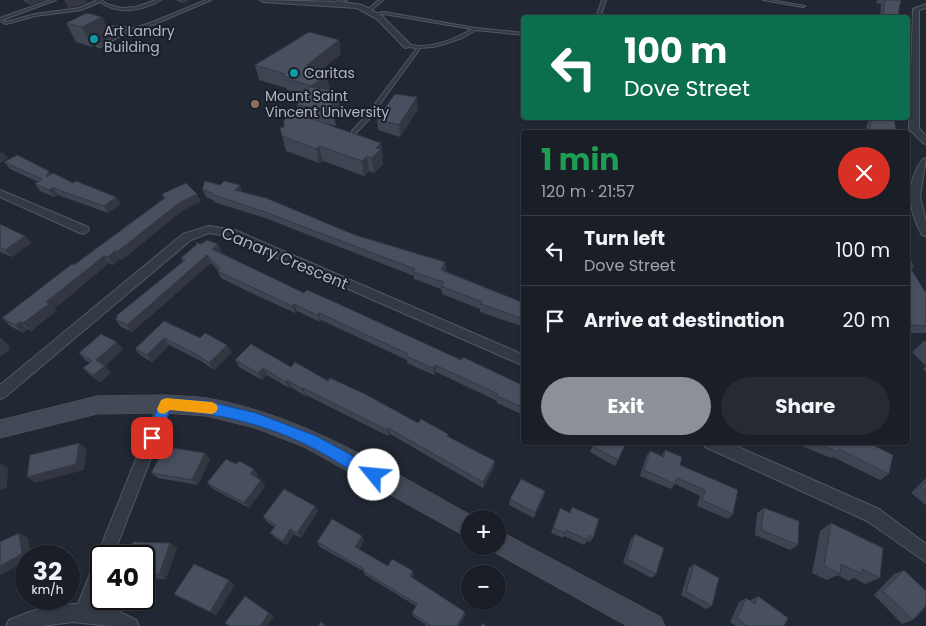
<!DOCTYPE html>
<meta charset="utf-8">
<style>
body{margin:0;font-family:Poppins,sans-serif;background:#262b33;color:#f1f3f6;height:100vh;display:flex;flex-direction:column;font-size:19px;white-space:nowrap}
*{box-sizing:border-box;margin:0}
p{font-size:16px;color:#9fa2a7}
.icon{flex:none;width:28px;height:28px;fill:none;stroke:currentColor;stroke-width:2;stroke-linecap:round;stroke-linejoin:round}
.map{position:relative;flex:1;overflow:hidden}
.details{position:absolute;left:521px;top:130px;width:389px;height:315px;display:flex;flex-direction:column;background:#191e27;border-radius:5px;box-shadow:0 1px 4px #0004,0 0 0 1px #373c44}
.details>*{flex:none}
.guide{position:absolute;left:521px;top:15px;width:389px;height:105px;border-radius:5px;box-shadow:0 1px 4px #0004,0 0 0 1px #373c44;background:#0b6e4f;color:#fff;overflow:hidden}
.buttons{position:absolute;left:461px;top:510px;display:grid;gap:10px}
.buttons a{display:grid;place-items:center;width:45px;height:45px;border-radius:50%;background:#191e27;box-shadow:0 1px 4px #0004,0 0 0 1px #373c44;font-size:25px}
.speed{position:absolute;left:15px;top:545px;display:flex;gap:10px;font-size:25px;font-weight:700;text-align:center}
.speed>*{display:grid;place-content:center;width:65px;height:65px;border-radius:50%;background:#191e27;box-shadow:0 1px 4px #0004,0 0 0 1px #373c44;line-height:1}
.speed small{font-size:12px;font-weight:400}
.speed .limit{border:2px solid #111;border-radius:8px;background:#fff;color:#111}
.pin{position:absolute;display:grid;place-items:center;width:42px;height:42px;color:#fff;margin:-21px;border-radius:10px;box-shadow:0 2px 8px #0006}
.me{position:absolute;width:55px;margin:-28px;rotate:298deg;stroke-linejoin:round;filter:drop-shadow(0 0 4px #0008)}
.turn{display:flex;align-items:center;gap:18px;height:105px;padding:0 20px;font-size:22px}
.turn .icon{width:65px;height:65px;stroke-width:2.5}
.turn b{display:block;font-size:35px;line-height:42px}
.round{display:grid;place-items:center;flex:none;width:52px;height:52px;border-radius:26px;background:#262b33}
.headline{display:flex;align-items:center;justify-content:space-between;height:85px;padding:0 20px}
h1{font-size:30px;font-weight:700;line-height:38px;color:#1e9e55}
.primary-button{display:flex;gap:10px;margin-top:auto;padding:10px 20px}
.primary-button a{flex:1;height:58px;border-radius:30px;background:#8c9099;color:#fff;font-size:20px;font-weight:700;line-height:58px;text-align:center}
.primary-button a+a{background:#262b33;color:#f1f3f6}
ul{padding:0;list-style:none}
li{display:flex;align-items:center;gap:15px;height:70px;padding:0 20px;border-top:1px solid #373c44}
li div{flex:1}
li b{display:block;font-size:19px}
li em{font-style:normal}
.map>svg:first-child{display:block}
.lines{fill:none;stroke-linecap:round;stroke-linejoin:round}
.lane-casing{stroke:#525863;stroke-width:2}
.street-casing{stroke:#525863;stroke-width:2}
.secondary-casing{stroke:#525863;stroke-width:1}
.lane{fill:#343a45;fill-rule:evenodd}
.street{fill:#343a45;fill-rule:evenodd}
.secondary{fill:#434957;fill-rule:evenodd}
.wall{fill:#3e4451}
.shaded-wall{fill:#323742}
.building{fill:#484f5e;stroke:#323742}
.route{fill:#1a73e8;stroke:#114b97}
.slow{fill:#f59e0b}
.culture-dot{fill:#0f9aa8;stroke:#1a1f29;stroke-width:2}
.education-dot{fill:#8d6e63;stroke:#1a1f29;stroke-width:2}
.labels{text-anchor:middle;stroke-width:4;stroke-linejoin:round;paint-order:stroke}
.far-poi-label{font-size:14px;fill:#afb5c2;stroke:#1a1f29;text-anchor:start}
.street-label{font-size:16px;fill:#afb5c2;stroke:#1a1f29}
</style>
<div class="map">
<svg width="926" height="626" viewBox="0 0 926 626">
<rect width="100%" height="100%" fill="#212834"/>
<g class="lines">
<defs>
<path id="lane" d="M51,0H56L2,20L6,22L35,14L80,8L97,0H101L107,4L121,8L136,7L156,0H161C142,11 118,15 100,2L81,10L35,16L6,24L0,21V18Z
M206,0H211L155,24L124,34L100,47L97,46L122,32L153,22Z
M341,0H347L338,3L336,2Z
M379,0H383L370,11H368V9Z
M602,0H606L600,18H596Z
M763,0H771L805,6L803,7Z
M384,12L475,28L524,33V35L476,30L462,38L444,44L433,47L419,48V50L369,119L356,133H352V131L365,117L417,48L407,47V45C412,45 417,46 423,46C440,45 457,38 472,29L384,14L376,15L374,14Z
M100,26L130,27L132,28L130,29L99,28V26Z"/>
<path id="street" d="M260,0L342,2L362,5L382,16L412,46L405,48L377,19L357,8L263,2Z
M926,4V8L919,10V128L926,136V144L923,143L909,129L913,9Z
M926,158L920,196L926,221V236L922,235C908,210 905,182 923,159Z
M0,190L88,227L89,230L84,234L80,233L0,197Z
M209,226L235,230L524,355V366L227,236L209,233L191,240L5,397L0,399V385L183,234Z
M165,398L170,400L172,404L113,556H101V589L95,605L118,611L136,620L139,626H109L73,622L42,626H6L9,620C31,610 54,603 78,604L95,561L98,560L97,556L158,404L160,400Z
M703,442H727L879,509L926,544V562L867,521L705,447Z"/>
<path id="secondary" d="M165,395C179,396 193,396 207,398C305,415 392,472 478,519H470V539L304,447L255,428L206,416L165,413L97,414L0,438V420L97,396Z
M498,530L661,617L665,626H627L490,550L488,546H498Z"/>
</defs>
<use href="#lane" class="lane-casing"/>
<use href="#street" class="street-casing"/>
<use href="#secondary" class="secondary-casing"/>
<use href="#lane" class="lane"/>
<use href="#street" class="street"/>
<use href="#secondary" class="secondary"/>
</g>
<path class="wall" d="M23,0H46L30,5Z
M175,0H188L187,2L182,3Z
M877,0H901L899,9L898,18H880L881,4L876,3Z
M102,17L111,36L92,47L76,42L66,23Z
M339,40L341,54L320,71L330,89H329L331,90L332,92L338,93L340,107L334,116L336,126L324,123L381,143L383,158H382L383,164L374,173L369,171L364,176L323,161L319,163L286,151L282,136L284,127L299,115L297,105L303,97L295,95L294,92L287,90L286,88L259,80L255,65Z
M418,109L400,137L378,130L377,119Z
M869,118H894L896,132H865Z
M4,162L51,174L73,183L116,197L121,204L108,213L58,195L54,197L40,191L35,184L38,182L10,169Z
M202,189L243,192L355,235L445,262L446,270L445,271L524,303V327L480,312V309L442,294L441,289L414,279V276L265,218L214,202L213,200L206,197Z
M162,194H197L201,202L183,210L122,260L120,259L113,265L109,263L54,309L56,311L31,331L27,329L23,333L10,326L2,318L164,198Z
M0,224L25,236L31,243L12,257L0,252Z
M201,244L222,252L220,253L304,293L524,386L523,415L497,403V401L436,372L434,375L407,363V360L321,320L320,322L297,311L295,313L245,290L221,278L217,271L218,270L211,263L132,332L121,327L115,319L118,317L116,316L183,262L181,258Z
M908,257L914,266L911,270L926,293V333H908Z
M164,321L232,352L214,370L201,361L169,345L152,362L141,356L135,349Z
M924,341H926V366L912,352Z
M123,349L105,366L111,373L100,382L90,375L83,368L90,363L85,360L79,353Z
M235,360L291,367L328,381L418,423L448,434V437L494,467L483,488L390,434L388,436L306,395L305,396L291,387L289,388L267,375L262,380L239,367Z
M926,366V372L923,369Z
M594,442L626,443L615,466L590,452Z
M792,442H867L889,474L880,480L833,457L831,458Z
M665,450L680,465L733,514L728,519L697,506L700,496L675,484L671,489L640,476L646,457L650,451L662,456Z
M210,459L198,485L158,478L151,473Z
M258,475L256,478L261,480L265,486L249,508L213,489L207,483Z
M926,478V505L911,493Z
M545,491L534,518L509,505L510,499Z
M572,507L593,538L590,542L587,541L584,545L564,536L563,538L551,533L560,508L570,513Z
M764,508L798,545L790,550L755,535L757,513Z
M318,511L301,538L294,534L287,545L275,538L270,533L275,527L268,523L263,517Z
M831,523L880,578L865,584L854,578L848,581L838,575L827,580L812,573L820,531Z
M635,534L656,574L652,578L623,563L631,539Z
M364,540L359,549L388,566L414,575L412,578L465,612V616L459,626H427L413,616L412,613L416,606L365,575L363,571L320,547L317,542Z
M170,543L177,548L166,579L144,578V556Z
M694,564L712,606L706,609L681,595L689,568Z
M904,570L913,620L902,624L874,595L894,574Z
M758,596L784,626H736L730,622L739,602L746,598L751,601V600Z"/>
<path class="shaded-wall" d="M27,0H46L30,5Z
M64,0H86V3L79,6L68,8Z
M181,0H188L187,2L182,3Z
M102,17L111,36L92,47L82,27Z
M339,40L341,54L320,71L321,79L327,75L330,89L315,101L307,65Z
M331,90L333,99L338,93L340,107L334,116L330,92Z
M417,97L418,109L400,137L399,125Z
M381,143L383,158H382L383,164L374,173L372,158L376,148Z
M319,146L323,161L319,163L316,149Z
M3,152L8,158L0,163V153Z
M367,156L369,171L364,176L362,161Z
M49,171L54,178L46,177Z
M240,185L243,193L235,190Z
M53,188L58,195L54,197L49,190Z
M197,194L201,202L183,210L122,260L117,252L179,203Z
M116,197L121,204L108,213L104,206Z
M25,236L31,243L12,257L5,250Z
M218,244L222,252L216,257L212,249Z
M115,251L120,259L113,265L108,257Z
M207,255L211,263L132,332L127,325Z
M104,256L109,263L54,309L56,311L31,331L23,323L46,302Z
M445,262L446,270L441,277V270Z
M294,304L297,311L295,313L292,306Z
M319,313L321,320L320,322L317,315Z
M20,322L27,329L23,333L15,325Z
M164,338L169,345L152,362L147,355Z
M3,340L11,347L8,349L10,350L0,357V342Z
M117,342L123,349L103,367L96,360Z
M227,345L232,352L214,370L209,363Z
M435,365L436,372L434,375L433,368Z
M105,366L111,373L100,382L93,375Z
M263,368L267,375L262,380L258,373Z
M287,380L291,387L289,388L286,382Z
M303,388L306,395L305,396L302,389Z
M388,428L390,434L388,436L387,430Z
M79,443L87,449L84,470L35,483L27,477Z
M205,453L210,459L198,485L192,480Z
M495,461L494,467L483,488V482Z
M0,463L8,468L7,488L0,490Z
M254,469L258,475L255,480L250,474Z
M261,480L265,486L249,508L244,503Z
M545,491L544,497L534,518L535,513Z
M315,506L318,511L301,538L297,533Z
M290,529L294,534L287,545L283,541Z
M19,533L28,538L31,556H26V562L0,575V566Z
M362,536L364,540L358,551L355,547Z
M170,543L177,548L166,579L159,575Z
M413,571L414,575L411,580L410,576Z
M229,580L235,585L216,616L210,612Z
M465,612V616L459,626H457Z
M269,613L274,616L267,626H260Z"/>
<path class="building" d="M885,0H901L899,9L898,18H883Z
M87,13L102,17L82,27L66,23Z
M309,32L339,40L307,65L319,69L316,71L327,75L311,86L291,80L293,79L283,76L285,74L255,65Z
M310,87L331,90L330,92L338,93L331,102L334,111L297,105Z
M395,94L417,97L399,125L377,119Z
M291,112L381,143L376,148L381,149L372,158L367,156L362,161L319,146L316,149L282,136L280,128L284,127V120Z
M872,118H894L896,132H865V131L869,132Z
M17,155L49,171L46,177L53,173L73,183L76,181L116,197L104,206L53,188L49,190L35,184L42,179L4,162Z
M205,181L220,185L224,181L240,185L235,190L266,198L355,235L445,262L441,270L524,303V319L481,304L482,302L441,286L444,282L413,272L415,269L262,211L211,194L212,193L202,189Z
M186,183L197,194L179,203L117,252L115,251L108,257L104,256L46,302L49,304L23,323L20,322L15,325L2,318L72,264L74,265L165,198L162,194Z
M0,224L25,236L5,250L0,247Z
M207,240L218,244L212,249L304,293L307,290L341,305L461,360L463,357L524,386V408L497,396L498,394L435,365L433,368L406,356L408,354L319,313L317,315L294,304L292,306L241,282L217,271L220,269L207,255L127,325L115,319L118,317L116,316L185,260L181,258L197,244L195,242L201,244Z
M908,257L914,266H909L926,293V326L908,325Z
M164,321L200,338L205,333L227,345L209,363L196,354L164,338L147,355L135,349Z
M101,334L117,342L96,360L105,366L93,375L83,368L92,361L79,353Z
M0,338L3,340L0,342L2,343L0,344Z
M251,344L291,367L295,362L328,381L330,378L365,394L418,423L421,419L448,434L447,436L495,461L483,482L388,428L387,430L303,388L302,389L287,380L286,382L263,368L258,373L235,360Z
M594,442H625L626,443L618,460L592,446Z
M814,442H867L893,455L889,474L839,449L838,452Z
M79,443L76,464L27,477L30,455Z
M174,448L205,453L192,480L151,473L163,450L172,452Z
M665,450L682,457L680,465L738,490L733,514L702,500L705,490L677,478L675,484L644,470L650,451L664,457Z
M226,459L236,464L239,461L254,469L250,474L261,480L244,503L207,483Z
M521,479L545,491L535,513L510,499Z
M926,482V491L921,487Z
M284,489L315,506L297,533L290,529L283,541L270,533L276,525L263,517Z
M572,507L599,519L593,538L589,535L587,540L566,530L565,533L553,528L560,508L570,513Z
M764,508L799,521L798,545L761,530Z
M332,519L362,536L355,547L388,566L392,559L413,571L410,576L465,612L457,626H431L412,613L417,604L363,571L364,569L317,542Z
M831,523L883,548L880,578L862,569V574L841,564L840,574L824,566Z
M19,533L22,554L0,566V542Z
M635,534L664,548L656,574L627,559Z
M133,542L170,543L159,575L144,574V556H128Z
M194,564L229,580L210,612L174,594Z
M694,564L719,578L712,606L686,592Z
M904,570L926,591V606L913,620L883,591Z
M245,596L269,613L260,626H229L225,623Z
M758,596L788,618L784,626H747L737,618L746,598L755,604Z
M321,622L326,626H318Z
M482,623L487,626H481Z"/>
<path class="route" d="M166,398L206,401L256,413L316,436L379,470L382,475L379,480L374,482C351,472 330,456 307,445C264,424 217,413 170,410L157,442L152,444L147,442L145,438L161,400Z"/>
<path class="slow" d="M166,398L212,402L216,404L218,408L216,412L212,414L170,410L164,414L159,413L157,409L161,400Z"/>
<g class="culture-dot">
<circle cx="94" cy="39" r="5"/>
<circle cx="294" cy="73" r="5"/>
</g>
<circle class="education-dot" cx="255" cy="104" r="5"/>
<g class="labels">
<g class="far-poi-label">
<text x="104" y="36">Art Landry<tspan x="104" dy="16">Building</tspan></text>
<text x="304" y="78">Caritas</text>
<text x="265" y="101">Mount Saint<tspan x="265" dy="16">Vincent University</tspan></text>
</g>
<g class="street-label">
<text transform="translate(285 258) rotate(23)" y="6">Canary Crescent</text>
</g>
</g>
</svg>
<div class="buttons">
<a>+</a>
<a>−</a>
</div>
<div class="speed"><div>32<small>km/h</small></div><div class="limit">40</div></div>
<div class="pin" style="left:152px;top:438px;background:#d93025"><svg class="icon" aria-label="arrive" viewBox="0 0 24 24"><path d="M6 21V4h12l-3 4 3 4H6"/></svg></div>
<svg class="me" style="left:374px;top:475px" viewBox="-20 -20 40 40"><circle r="19" fill="#fff"/><path d="M0-13L10 11 0 6-10 11z" fill="#1a73e8"/></svg>
<div class="guide">
<div class="turn"><svg class="icon" aria-label="left" viewBox="0 0 24 24"><path d="M17 20v-9H6M10 6l-5 5 5 5"/></svg><div><b>100 m</b>Dove Street</div></div>
</div>
<section class="details">
<div class="headline"><div><h1>1 min</h1><p>120 m · 21:57</p></div><a class="round" style="background:#d93025;color:#fff"><svg class="icon" aria-label="close" viewBox="0 0 24 24"><path d="M6 6l12 12M18 6L6 18"/></svg></a></div>
<ul>
<li><svg class="icon" aria-label="left" viewBox="0 0 24 24"><path d="M17 20v-9H6M10 6l-5 5 5 5"/></svg><div><b>Turn left</b><p>Dove Street</p></div><em>100 m</em></li>
<li><svg class="icon" aria-label="arrive" viewBox="0 0 24 24"><path d="M6 21V4h12l-3 4 3 4H6"/></svg><div><b>Arrive at destination</b></div><em>20 m</em></li>
</ul>
<div class="primary-button"><a>Exit</a><a>Share</a></div>
</section>
</div>
